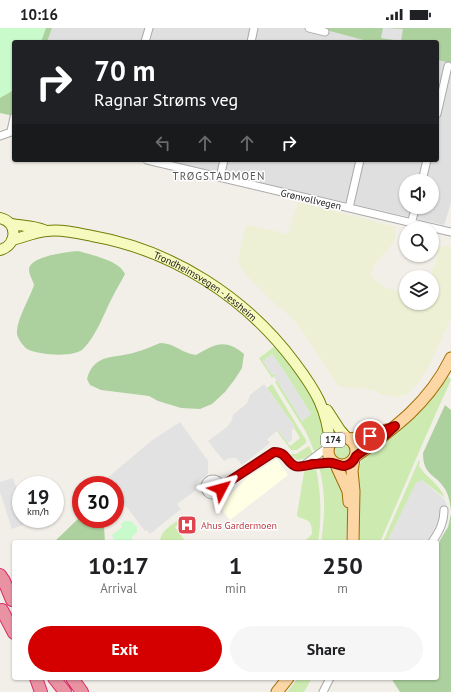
<!DOCTYPE html>
<meta charset="utf-8">
<style>
body{margin:0;font-family:"PT Sans",sans-serif;background:#f6f6f6;color:#202124;height:100vh;display:flex;flex-direction:column;font-size:15px;white-space:nowrap}
*{box-sizing:border-box;margin:0}
p{font-size:13px;color:#757577}
.icon{flex:none;width:22px;height:22px;fill:none;stroke:currentColor;stroke-width:2;stroke-linecap:round;stroke-linejoin:round}
.map{position:relative;flex:1;overflow:hidden}
.sheet{position:absolute;left:12px;top:512px;width:427px;height:140px;display:flex;flex-direction:column;background:#fff;border-radius:4px;box-shadow:0 1px 3px #0004}
.sheet>*{flex:none}
.guide{position:absolute;left:12px;top:12px;width:427px;height:122px;border-radius:4px;box-shadow:0 1px 3px #0004;background:#202124;color:#fff;overflow:hidden}
.controls{position:absolute;left:399px;top:146px;display:grid;gap:8px}
.controls a{display:grid;place-items:center;width:40px;height:40px;border-radius:50%;background:#fff;box-shadow:0 1px 3px #0004;font-size:20px}
.speed{position:absolute;left:12px;top:448px;display:flex;gap:8px;font-size:20px;font-weight:700;text-align:center}
.speed>*{display:grid;place-content:center;width:52px;height:52px;border-radius:50%;background:#fff;box-shadow:0 1px 3px #0004;line-height:1}
.speed small{font-size:10px;font-weight:400}
.speed .limit{border:6px solid #d22;background:#fff;color:#111}
.pin{position:absolute;display:grid;place-items:center;width:34px;height:34px;color:#fff;margin:-17px;border:2px solid #fff;border-radius:50%;box-shadow:0 1px 4px #0007}
.me{position:absolute;width:44px;margin:-22px;rotate:51deg;stroke-linejoin:round;filter:drop-shadow(0 0 3px #0008)}
.turn{display:flex;align-items:center;gap:14px;height:84px;padding:0 16px;font-size:18px}
.turn .icon{width:52px;height:52px;stroke-width:2.5}
.turn b{display:block;font-size:28px;line-height:34px}
.lanes{display:flex;align-items:center;height:38px;padding:0 16px;background:#0003;justify-content:center;gap:20px;direction:ltr}
.lanes .off{opacity:.35}
.eta{display:flex;justify-content:space-evenly;align-items:center;height:68px;text-align:center}
.eta b{font-size:24px;font-weight:700;line-height:28px}
.cta{display:flex;gap:8px;margin-top:auto;padding:8px 16px}
.cta a{flex:1;height:46px;border-radius:24px;background:#d40000;color:#fff;font-size:16px;font-weight:700;line-height:46px;text-align:center}
.cta a+a{background:#f6f6f6;color:#202124}
.status{display:flex;justify-content:space-between;align-items:center;height:28px;padding:0 20px;background:#fff;direction:ltr}
.status svg{height:11px;fill:currentColor}
.map>svg:first-child{display:block}
.residential{fill:#e0dfdf;fill-rule:evenodd}
.education{fill:#ffffe5}
.farmland{fill:#eef0d5}
.grass{fill:#cdebb0}
.forest{fill:#add19e}
.park{fill:#c8facc}
.parking{fill:#e2e2e2}
.lines{fill:none;stroke-linecap:round;stroke-linejoin:round}
.street-casing{stroke:#a9a9a9;stroke-width:9}
.secondary-casing{stroke:#707d05;stroke-width:12}
.primary-casing{stroke:#a06b00;stroke-width:13}
.highway-casing{stroke:#dc2a67;stroke-width:14}
.street{stroke:#fff;stroke-width:7}
.secondary{stroke:#f7fabf;stroke-width:10}
.primary{stroke:#fcd6a4;stroke-width:11}
.highway{stroke:#e892a2;stroke-width:12}
.route-casing{stroke:#8a0000;stroke-width:10}
.route{stroke:#d40000;stroke-width:7}
.labels{text-anchor:middle;stroke-width:3;stroke-linejoin:round;paint-order:stroke}
.shield{fill:#fff;stroke:#646464;stroke-width:1}
.shield-label{font-size:9px;font-weight:bold;fill:#222}
.street-label{font-size:10px;fill:#222;stroke:#fff}
.health-label{font-size:10px;fill:#be3a42;stroke:#fff;text-anchor:start}
.neighbourhood-label{font-size:11px;letter-spacing:1px;fill:#555;stroke:#fff}
</style>
<div class="status"><b>10:16</b><svg viewBox="0 0 49 12"><path d="M0 12V9h3v3zM5 12V6h3v6zM10 12V3h3v9zM15 12V0h3v12zM26 1h20v11H26zM47 4h2v5h-2z"/></svg></div>
<div class="map">
<svg width="451" height="664" viewBox="0 0 451 664">
<rect width="100%" height="100%" fill="#f2efe9"/>
<path class="residential" d="M52,0H318L371,14H47Z
M437,32L451,35V175L444,197L161,132H437ZM406,153H432V179H406Z"/>
<path class="education" d="M277,431L288,447L230,492L219,478L249,448Z"/>
<path class="farmland" d="M298,174L396,199L395,210L392,217L374,237L371,246L376,253L385,259L406,266V275H432V249H430L437,230L438,221L442,218H449L451,220V290L427,342L418,355L408,366L398,369L382,367L373,362L362,360L339,359L304,305L293,291L274,275L247,248L242,241L238,233L245,200L247,197L288,206Z"/>
<path class="grass" d="M275,318C291,339 346,401 315,425L306,404L275,354L278,352H281L278,354L302,393L311,386L286,346L272,326L263,333L273,347L276,344V347L272,350L259,330Z
M447,347L451,352C426,406 404,460 380,514H356L357,448C358,441 360,434 365,427C396,404 429,382 447,347Z
M272,356L306,412V415L297,422H291L277,403L278,402L290,418L300,410L294,400L295,399L267,360Z
M333 423a9 9 0 1 1 18 0a9 9 0 1 1-18 0Z
M309,418L313,426L303,431L297,432L290,426H296Z
M419,432L420,434L419,438C428,451 439,455 445,470L422,452L419,455L417,454L387,514H383Z
M319,439H327L335,444L346,470L348,482L346,514H321C325,489 326,464 319,439Z
M314,440H316C321,465 322,489 318,514H304L312,506C312,492 309,493 298,489L297,487L304,444Z
M184,488L186,491L175,499L186,514H160C160,502 175,495 184,488Z
M298,650H312L304,664H287Z"/>
<path class="forest" d="M0,0H52L47,14H14V88L0,85Z
M318,0H451V35L437,32V14H371Z
M78,223C91,227 119,232 125,246C121,254 117,260 113,268C104,285 97,307 83,321C74,330 38,327 27,321C23,318 18,311 17,306C16,292 30,270 34,257C33,252 29,247 29,242C29,228 67,224 78,223Z
M160,315C170,315 175,319 183,323C187,325 191,326 196,327C215,316 225,310 244,326L242,340L235,351L225,364L212,376L200,381L181,380L158,373L149,368L101,362L90,357L87,351C94,324 116,331 136,324C144,322 152,318 160,315Z
M445,377L451,382V483C450,475 449,468 445,461C435,445 423,448 423,425Z
M451,486V664H400L391,650H437V517L448,499Z
M81,488V491H102L104,499L105,514H54Z"/>
<path class="park" d="M0,0H46L41,14H14V62L0,70Z
M124,493H131L137,499V504L132,509L133,514L114,512L112,507L122,499L121,496Z"/>
<path class="parking" d="M383,0L403,1L401,13L381,10Z
M272,326L286,346L311,386L302,393L278,354L281,352L277,353L274,349L276,344L272,347L263,333Z
M264,356L295,399L292,402V412L288,415L278,402L267,411L270,415L242,437L236,430H229L224,433L208,413L227,399L232,392L233,387L247,375L250,367Z
M180,394L208,433V446L196,455L199,460L177,476L181,481L150,506L147,502L145,503L115,464V457H110L105,452L151,413Z
M13,450L21,474V491H27L28,495L12,501L0,464V454Z
M422,452L445,472L447,478V485L435,514H387L417,453L419,455Z"/>
<g class="lines">
<defs>
<path id="street" d="M309,0L325,4
M145,14L149,0
M251,14L254,0
M437,86L448,38
M11,103L14,89
M0,108L14,103
M147,132L451,204
M220,149L224,132
M422,153L427,132
M349,180L360,132
M411,195L416,179
M304,437L328,419
M205 459a8 8 0 1 1 16 0a8 8 0 1 1-16 0Z
M222,458L274,424C287,424 286,435 295,438C298,439 328,435 333,435
M432,514C439,504 444,495 444,482
M323,664L330,650"/>
<g id="secondary">
<path d="M0,190C18,194 18,217 0,222"/>
<path d="M11,196C22,198 34,198 44,202"/>
<path id="s1" d="M12,212C24,209 35,204 47,203C61,201 78,205 92,208C172,222 246,269 295,335C316,363 327,381 330,416"/>
<path d="M327,382L340,402L347,410"/>
</g>
<path id="primary" d="M328 423a14 14 0 1 1 28 0a14 14 0 1 1-28 0Z
M350,411L370,408L386,402
M356,428C396,399 429,375 451,330
M336,437L348,463L349,474
M353,514L354,463L352,443L354,431
M277,664L288,650"/>
<path id="highway" d="M0,547L4,553L12,572
M2,582L14,605
M36,650L41,664
M54,650L65,664
M72,650L82,664"/>
</defs>
<use href="#street" class="street-casing"/>
<use href="#secondary" class="secondary-casing"/>
<use href="#primary" class="primary-casing"/>
<use href="#highway" class="highway-casing"/>
<use href="#street" class="street"/>
<use href="#secondary" class="secondary"/>
<use href="#primary" class="primary"/>
<use href="#highway" class="highway"/>
</g>
<g class="lines">
<defs>
<path id="route" d="M221,461L222,458L274,424C287,424 286,434 295,438C299,440 308,437 313,436C319,436 326,434 332,435C337,436 340,438 344,438C350,437 354,433 356,428L384,408L395,398L370,408"/>
</defs>
<use href="#route" class="route-casing"/>
<use href="#route" class="route"/>
</g>
<defs>
<symbol id="hospital-square" viewBox="-11 -11 22 22"><rect x="-9" y="-9" width="18" height="18" rx="4" fill="#e0444e" stroke="#fff"/><path d="M-5-5h3v3.5h4V-5h3V5h-3V1.5h-4V5h-3Z" fill="#fff"/></symbol>
</defs>
<g fill-rule="evenodd">
<use href="#hospital-square" x="176" y="486" width="22" height="22"/>
</g>
<g class="labels">
<rect class="shield" x="321" y="405" width="24" height="14" rx="3"/>
<g class="shield-label">
<text x="333" y="415">174</text>
</g>
<g class="street-label">
<text transform="translate(311 171) rotate(13)" y="4">Grønvollvegen</text>
<text dy="4" stroke="none"><textPath href="#s1" startOffset="207">Trondheimsvegen - Jessheim</textPath></text>
</g>
<g class="health-label">
<text x="201" y="501">Ahus Gardermoen</text>
</g>
<g class="neighbourhood-label">
<text x="219" y="152">TRØGSTADMOEN</text>
</g>
</g>
</svg>
<div class="controls">
<a><svg class="icon" aria-label="sound" viewBox="0 0 24 24"><path d="M4 9h4l5-4v14l-5-4H4zM17 9q2 3 0 6"/></svg></a>
<a><svg class="icon" aria-label="search" viewBox="0 0 24 24"><circle cx="10" cy="10" r="6"/><path d="M15 15l6 6"/></svg></a>
<a><svg class="icon" aria-label="layers" viewBox="0 0 24 24"><path d="M12 4l9 5-9 5-9-5zM3 14l9 5 9-5"/></svg></a>
</div>
<div class="speed"><div>19<small>km/h</small></div><div class="limit">30</div></div>
<div class="pin" style="left:370px;top:408px;background:#d93025"><svg class="icon" aria-label="arrive" viewBox="0 0 24 24"><path d="M6 21V4h12l-3 4 3 4H6"/></svg></div>
<svg class="me" style="left:221px;top:461px" viewBox="-20 -20 40 40"><path d="M0-17L14 15 0 8-14 15z" fill="#d40000" stroke="#fff" stroke-width="4"/></svg>
<div class="guide">
<div class="turn"><svg class="icon" aria-label="right" viewBox="0 0 24 24"><path d="M7 20v-9h11M14 6l5 5-5 5"/></svg><div><b>70 m</b>Ragnar Strøms veg</div></div>
<div class="lanes"><svg class="icon off" aria-label="left" viewBox="0 0 24 24"><path d="M17 20v-9H6M10 6l-5 5 5 5"/></svg><svg class="icon off" aria-label="ahead" viewBox="0 0 24 24"><path d="M12 20V5M6 11l6-6 6 6"/></svg><svg class="icon off" aria-label="ahead" viewBox="0 0 24 24"><path d="M12 20V5M6 11l6-6 6 6"/></svg><svg class="icon" aria-label="right" viewBox="0 0 24 24"><path d="M7 20v-9h11M14 6l5 5-5 5"/></svg></div>
</div>
<section class="sheet">
<div class="eta">
<div><b>10:17</b><p>Arrival</p></div>
<div><b>1</b><p>min</p></div>
<div><b>250</b><p>m</p></div>
</div>
<div class="cta"><a>Exit</a><a>Share</a></div>
</section>
</div>
